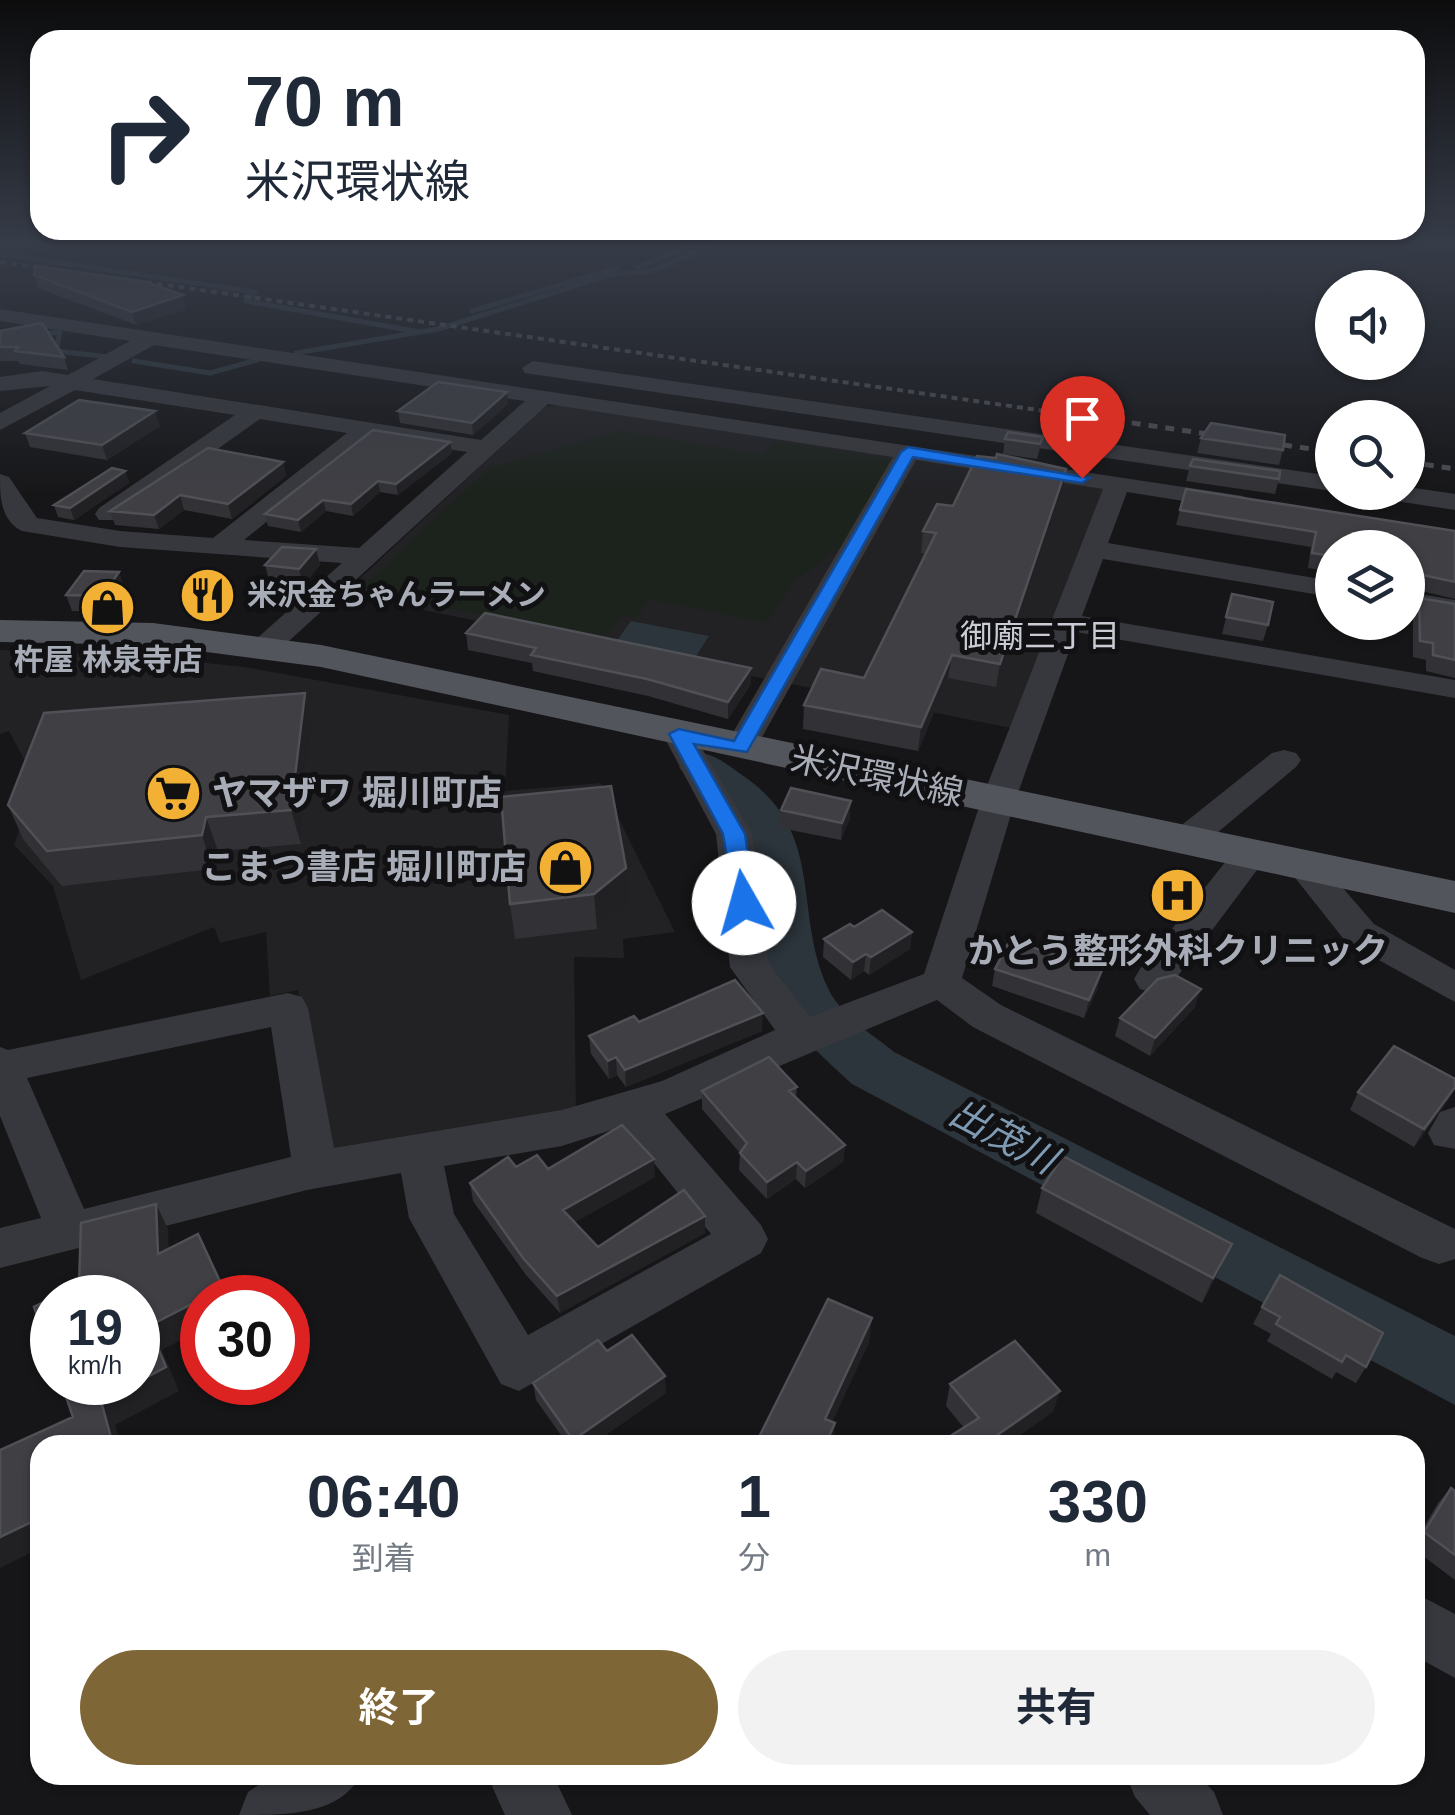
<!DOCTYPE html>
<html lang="ja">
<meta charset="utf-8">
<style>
body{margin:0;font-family:Arial,"Noto Sans JP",sans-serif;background:#f2f2f3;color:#1f2937;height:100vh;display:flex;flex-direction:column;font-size:38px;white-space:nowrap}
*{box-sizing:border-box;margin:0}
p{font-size:32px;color:#747a83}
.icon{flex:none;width:55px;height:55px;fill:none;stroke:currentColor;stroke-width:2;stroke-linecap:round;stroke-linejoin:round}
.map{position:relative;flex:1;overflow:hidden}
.side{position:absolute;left:30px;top:1435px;width:1395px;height:350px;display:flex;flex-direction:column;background:#fff;border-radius:30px;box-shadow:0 2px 8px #0004}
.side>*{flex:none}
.guide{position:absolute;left:30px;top:30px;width:1395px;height:210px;border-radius:30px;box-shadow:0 2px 8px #0004;background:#fff;color:#1f2937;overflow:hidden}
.buttons{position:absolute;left:1315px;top:270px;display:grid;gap:20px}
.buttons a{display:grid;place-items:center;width:110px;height:110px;border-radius:50%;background:#fff;box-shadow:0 2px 8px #0004;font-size:50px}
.speed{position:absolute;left:30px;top:1275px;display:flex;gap:20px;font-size:50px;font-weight:700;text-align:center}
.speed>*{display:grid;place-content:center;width:130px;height:130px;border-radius:50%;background:#fff;box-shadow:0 2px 8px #0004;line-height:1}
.speed small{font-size:25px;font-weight:400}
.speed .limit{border:15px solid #d22;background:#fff;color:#111}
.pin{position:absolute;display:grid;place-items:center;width:85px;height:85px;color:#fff;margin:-102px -42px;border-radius:50% 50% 50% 0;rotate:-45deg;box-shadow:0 0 10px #0007}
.pin .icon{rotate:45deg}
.me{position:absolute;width:110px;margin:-55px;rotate:353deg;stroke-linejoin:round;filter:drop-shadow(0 0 8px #0008)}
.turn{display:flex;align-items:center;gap:35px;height:210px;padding:0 50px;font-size:45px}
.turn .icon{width:130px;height:130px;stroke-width:2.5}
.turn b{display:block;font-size:70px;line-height:85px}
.eta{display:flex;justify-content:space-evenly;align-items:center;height:170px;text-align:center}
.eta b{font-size:60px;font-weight:700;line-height:70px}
.action{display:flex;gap:20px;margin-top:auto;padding:20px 50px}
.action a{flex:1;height:115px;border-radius:60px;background:#7e6636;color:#fff;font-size:40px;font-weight:700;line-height:115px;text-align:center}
.action a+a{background:#f2f2f3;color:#1f2937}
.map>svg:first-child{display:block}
.built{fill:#222225}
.green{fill:#1c231d}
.water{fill:#2c353c}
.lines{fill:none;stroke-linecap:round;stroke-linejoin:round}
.stream{stroke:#2c353c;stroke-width:5}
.river{fill:#2c353c;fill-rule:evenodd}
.minor{fill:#37383d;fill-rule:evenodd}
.major{fill:#53555c;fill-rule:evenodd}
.rail-far1{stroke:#4a4c52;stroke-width:4;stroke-dasharray:6 5;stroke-linecap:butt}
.rail{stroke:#4a4c52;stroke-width:5;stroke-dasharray:9 8;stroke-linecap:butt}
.wall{fill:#323236}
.shaded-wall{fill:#212124}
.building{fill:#3f3f44;stroke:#4f5156;stroke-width:2.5}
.route{fill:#1a73e8;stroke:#114b97;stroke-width:2.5}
.labels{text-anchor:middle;stroke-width:10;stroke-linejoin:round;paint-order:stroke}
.far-poi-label{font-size:30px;font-weight:bold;fill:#a8adb8;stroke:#111113;text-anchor:start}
.far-neighbourhood-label{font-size:32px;fill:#c9ccd4;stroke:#111113}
.street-label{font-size:35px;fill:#a8adb8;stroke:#111113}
.poi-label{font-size:35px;font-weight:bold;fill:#a8adb8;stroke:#111113;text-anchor:start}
.water-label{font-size:38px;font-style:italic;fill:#7f9bb3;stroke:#111113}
</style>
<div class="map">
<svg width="1455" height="1815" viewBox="0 0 1455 1815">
<rect width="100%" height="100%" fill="#161618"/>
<path class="built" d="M562,404L1104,489L1016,729L343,594L544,407Z
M0,650L129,655L245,667L509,715L505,791L601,783L675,932L623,939L624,958L574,957L576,1114L345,1154L320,1145L298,990L270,996L266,932L220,943L214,927L81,980L53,886L14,845L36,782L9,731L0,734Z"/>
<path class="green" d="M620,431L763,455L774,440L893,460L845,544L795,581L767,623L649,599L636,618L622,615L601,639L359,590L491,467Z"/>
<path class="water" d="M631,621L709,636L696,656L616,642Z"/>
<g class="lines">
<path class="stream" d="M0,254L255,292L246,301L420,332
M638,267L701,241
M472,311L617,268
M37,334L60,332L56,351L109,357
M296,353L438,329L613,274L653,271L718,241
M134,361L210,373L257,360"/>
<path class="river" d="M702,753C719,757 728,765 742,775C827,832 792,911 828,988C840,1015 872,1034 894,1052L1455,1336V1405L852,1084C798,1035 768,1007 760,931C757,900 756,868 746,839C734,805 698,796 679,767L685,757Z"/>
<path class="minor" d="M0,309L1243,496L1247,501L1243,506L1234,509L1127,492L1108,543L1332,581V597L1103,559L1082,616L1455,680V698L1076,632L1015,801L962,978L1001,1005L1455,1229V1259L1439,1264L1422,1258L973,1027L937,1000L665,1114L761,1225L768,1239L761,1253L519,1391L501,1384L409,1218L401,1173L307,1190L0,1268V1228L41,1218L0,1116V1047L8,1050L288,993L302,997L308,1008L334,1148L562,1110L662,1081L775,1030L730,967L716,834L663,735L668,728H690L752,834L769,964L810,1017L924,974L981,801L1103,489L916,460L756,748L752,755H728L724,748L893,457L548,404L277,652H255L251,646L255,640L342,563L120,547L22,531C0,520 0,496 0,474L9,477L37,518L120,531L213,538L347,433L260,419L117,520H99L95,514L99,508L235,415L75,390L0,430V413L50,386L0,391V377L42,371L68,375L130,341L0,321ZM154,345L525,401L481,440L93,379ZM372,437L467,452L359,548L244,540ZM271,1027L291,1157L84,1209L27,1078ZM624,1126L711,1234L528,1335L454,1214L444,1166L562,1146Z
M533,361L1332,476V491L525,373L522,368Z
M1408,487L1455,494V510L1389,500L1377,492H1408Z
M1408,592L1455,600V618L1408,609Z
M1284,750L1296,753L1301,760L1296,767L1199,848H1173L1168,840L1173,832L1272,753Z
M1251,842L1264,846L1269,854L1168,989L1154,993L1140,989L1134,979L1140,969L1238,846Z
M1303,853L1316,857L1374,924L1455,970V1002L1346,942L1285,865L1290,857Z
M1455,1107V1149L1434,1145L1428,1133L1440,1112Z
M1415,1593L1455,1614V1678L1415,1656Z
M274,1775H361C339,1815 289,1815 239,1815L248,1792Z
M487,1775H553L572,1815H505Z
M1126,1775H1198L1214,1792L1223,1815H1150L1135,1797Z"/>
<path class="major" d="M0,620L153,623L321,645L1455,881V913L321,667L153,645L0,642Z"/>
<path class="rail-far1" d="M0,262L64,271
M124,279L1115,421"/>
<path class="rail" d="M1098,418L1332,452
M1408,462L1455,469"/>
</g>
<path class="wall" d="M34,275L186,309L136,325L38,288Z
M0,331L64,357L68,370L20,364L18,361H0Z
M508,404L473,435L400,423L398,411Z
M160,426L107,460L30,447L25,433Z
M1043,437L1037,459L1003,454L1005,439Z
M1201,438L1283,450L1279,465L1197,453Z
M450,442L452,453L398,495L380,492L353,516L326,511L301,532L268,526L265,514Z
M283,462L286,476L232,519L184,510L159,529L115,525L110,511Z
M1190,466L1279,479L1275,494L1186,481Z
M1066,469L1063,490L996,687L948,678L918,751L803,729L804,705L864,678L926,554L921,553L923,531L953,506Z
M125,471L129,483L74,520L58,517L54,505Z
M1186,489L1455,531V599L1409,588L1408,590V548H1332V572L1308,568L1311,547L1176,525Z
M316,549L320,565L303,585L269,580L265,565Z
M119,572L124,588L107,612L72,611L66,595Z
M1232,594L1268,625L1263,641L1222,634Z
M1419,598L1455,604V678L1426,671V660L1413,657V614Z
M466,633L751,684L728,719L648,696L533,671L532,663L468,650Z
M305,693L313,726L301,844L218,851L213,869L62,886L23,839L8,805Z
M501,797L629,903L597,929L515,939L510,904Z
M781,810L850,818L841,840L780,828Z
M854,927L912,932L910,949L869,975L864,971L851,980L823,957L824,939Z
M995,969L1098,988L1084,1018L992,986Z
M1195,1007L1150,1056L1115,1036L1120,1018Z
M639,1022L762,1031L626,1087L617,1075L609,1079L591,1054L589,1036Z
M1455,1079V1088L1449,1099L1414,1147L1350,1110L1358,1092Z
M797,1087L796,1098L845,1145L843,1162L805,1188L796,1179L767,1199L739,1170L740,1153L702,1109V1091Z
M548,1169L655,1177L575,1222L598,1247L705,1216V1233L560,1313L526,1275L473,1201L470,1183Z
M1042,1188L1220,1269L1202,1303L1036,1213Z
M1262,1307L1366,1367L1356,1383L1336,1372L1332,1379L1267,1341L1271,1334L1253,1324Z
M607,1351L666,1393L591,1445H568L536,1400L533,1383Z
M950,1384L1053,1412L964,1428L946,1406Z
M1451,1488L1455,1491V1580L1415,1550V1542L1438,1503Z"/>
<path class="shaded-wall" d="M183,295L186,309L136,325L132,312Z
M507,392L508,404L473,435L472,423Z
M155,411L160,426L107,460L102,445Z
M450,442L452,453L398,495L396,484Z
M283,462L286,476L232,519L228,504Z
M1066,469L1063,490L996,687L1000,664Z
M125,471L129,483L74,520L70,508Z
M378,481L380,492L353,516L351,504Z
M180,495L184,510L159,529L154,515Z
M323,500L326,511L301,532L298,520Z
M316,549L320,565L303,585L299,569Z
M119,572L124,588L107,612L102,596Z
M952,655L948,678L918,751L921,727Z
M751,668V684L728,719V702Z
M305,693L313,726L301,844L291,810Z
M851,801L850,818L841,840L842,823Z
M206,817L218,851L213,869L202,835Z
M626,868L629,903L597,929L594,894Z
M912,932L910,949L869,975L871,957Z
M866,954L864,971L851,980L853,962Z
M1102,970L1098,988L1084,1018L1089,1000Z
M1201,989L1195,1007L1150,1056L1155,1038Z
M763,1013L762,1031L626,1087L625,1070Z
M616,1057L617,1075L609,1079L608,1061Z
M1455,1087L1449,1099L1414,1147L1424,1129Z
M845,1145L843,1162L805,1188L806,1171Z
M654,1159L655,1177L566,1227L563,1210Z
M797,1162L796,1179L767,1199V1182Z
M156,1204L168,1229L170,1278L158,1254Z
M705,1216V1233L560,1313L557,1296Z
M1232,1244L1220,1269L1202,1303L1213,1278Z
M223,1288L227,1298H205Z
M202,1299V1329L162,1350L179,1391L115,1425L121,1445H113L101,1401L149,1326Z
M872,1318L869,1343L823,1442L825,1419Z
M665,1376L666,1393L591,1445H574L573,1440Z
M1060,1391L1053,1412L1007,1445H983Z
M835,1423L833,1445H825Z
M40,1518V1548L0,1568V1537Z"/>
<path class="building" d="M36,266L146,282L183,295L132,312L34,275Z
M42,323L64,357L15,351L18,347H0V331Z
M438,382L507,392L472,423L398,411Z
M79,400L155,411L102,445L25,433Z
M1211,423L1285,435L1283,450L1201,438Z
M373,430L450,442L396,484L378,481L351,504L323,500L298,520L265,514Z
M1008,432L1043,437L1040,444L1005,439Z
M208,448L283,462L228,504L180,495L154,515L110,511Z
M997,454L1066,469L1000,664L952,655L921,727L804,705L821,669L864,678L936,533L923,531L937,504L953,506L977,456L996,458Z
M1193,459L1280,471L1279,479L1190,466Z
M112,468L125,471L70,508L54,505Z
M1186,489L1455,531V582L1414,573L1410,578L1408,577V548H1332V556L1312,553L1316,532L1180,510Z
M282,547L316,549L299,569L265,565Z
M84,571L119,572L102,596L66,595Z
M1232,594L1273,602L1268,625L1226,617Z
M1419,598L1455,604V660L1433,655V643L1420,641Z
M485,613L751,668L728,702L647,679L531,655L536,648L466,633Z
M305,693L291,810L206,817L202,835L47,851L8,805L44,713Z
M611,786L626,868L594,894L510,904L501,797Z
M791,788L851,801L842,823L781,810Z
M882,910L912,932L871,957L866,954L853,962L824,939L850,924L854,927Z
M1010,940L1102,970L1089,1000L995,969Z
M1175,975L1201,989L1155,1038L1120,1018L1158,979Z
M735,980L763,1013L625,1070L616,1057L608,1061L589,1036L634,1016L639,1022Z
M1394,1046L1455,1079V1087L1424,1129L1358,1092Z
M769,1057L797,1087L789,1091L845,1145L806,1171L797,1162L767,1182L740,1153L747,1143L702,1091Z
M622,1125L654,1159L563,1210L598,1247L684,1190L705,1216L557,1296L523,1258L470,1183L508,1157L516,1167L537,1155L548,1169Z
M1063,1156L1232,1244L1213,1278L1042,1188Z
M156,1204L158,1254L198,1234L223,1288L149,1326L166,1367L138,1382V1298H53L79,1285L81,1223Z
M1280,1275L1383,1333L1366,1367L1346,1355L1342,1362L1276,1324L1280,1317L1262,1307Z
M52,1298V1359L34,1307Z
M828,1299L872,1318L825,1419L835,1423L825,1445H770L758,1439Z
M632,1335L665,1376L573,1440L533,1383L598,1340L607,1351Z
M1015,1341L1060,1391L983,1445H936L979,1418L950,1384Z
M61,1382H136L101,1401L113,1445H40V1518L0,1537V1450L73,1417Z
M1451,1488L1455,1491V1555L1424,1532Z"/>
<linearGradient id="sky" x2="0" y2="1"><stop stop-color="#0c0c0d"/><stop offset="0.49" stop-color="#363c48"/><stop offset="1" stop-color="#363c48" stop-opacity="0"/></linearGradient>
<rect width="1455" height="495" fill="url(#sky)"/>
<path class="route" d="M908,447L1090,478L1082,483L913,457L747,752L694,744L745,834L756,903L744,911L736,909L723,834L669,734L679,729L734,741L901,452Z"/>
<defs>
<symbol id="restaurant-disc" viewBox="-11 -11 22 22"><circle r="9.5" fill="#f2b134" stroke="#111113"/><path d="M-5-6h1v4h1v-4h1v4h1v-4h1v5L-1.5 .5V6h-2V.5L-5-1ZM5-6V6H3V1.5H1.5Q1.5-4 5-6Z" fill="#111"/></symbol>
<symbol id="shop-disc" viewBox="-11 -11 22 22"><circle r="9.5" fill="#f2b134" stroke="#111113"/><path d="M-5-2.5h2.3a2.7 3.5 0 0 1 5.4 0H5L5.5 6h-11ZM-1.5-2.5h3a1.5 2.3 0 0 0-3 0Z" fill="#111"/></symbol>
<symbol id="supermarket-disc" viewBox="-11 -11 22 22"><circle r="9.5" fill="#f2b134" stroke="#111113"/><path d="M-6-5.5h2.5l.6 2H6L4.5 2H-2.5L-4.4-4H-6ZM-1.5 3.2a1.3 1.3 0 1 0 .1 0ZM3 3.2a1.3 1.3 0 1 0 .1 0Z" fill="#111"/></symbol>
<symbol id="hospital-disc" viewBox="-11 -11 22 22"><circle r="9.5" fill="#f2b134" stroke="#111113"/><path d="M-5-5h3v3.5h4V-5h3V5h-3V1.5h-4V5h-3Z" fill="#111"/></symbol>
</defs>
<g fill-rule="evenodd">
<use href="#restaurant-disc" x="176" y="564" width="63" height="63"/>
<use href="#shop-disc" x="76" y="576" width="63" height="63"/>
<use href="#supermarket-disc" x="142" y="762" width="63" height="63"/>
<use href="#shop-disc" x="534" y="836" width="63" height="63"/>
<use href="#hospital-disc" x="1146" y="864" width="63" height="63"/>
</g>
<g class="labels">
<g class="far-poi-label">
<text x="247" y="605">米沢金ちゃんラーメン</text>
<text x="108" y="670" text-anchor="middle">杵屋 林泉寺店</text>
</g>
<g class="far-neighbourhood-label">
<text x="1040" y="647">御廟三丁目</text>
</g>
<g class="street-label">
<text transform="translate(877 776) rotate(12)" y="12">米沢環状線</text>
</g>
<g class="poi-label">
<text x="212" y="805">ヤマザワ 堀川町店</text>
<text x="526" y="879" text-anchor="end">こまつ書店 堀川町店</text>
<text x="1178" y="963" text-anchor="middle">かとう整形外科クリニック</text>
</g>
<g class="water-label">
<text transform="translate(1003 1136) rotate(28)" y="13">出茂川</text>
</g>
</g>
</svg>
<div class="buttons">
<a><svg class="icon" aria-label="sound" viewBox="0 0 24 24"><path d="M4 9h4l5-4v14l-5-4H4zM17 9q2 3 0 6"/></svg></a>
<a><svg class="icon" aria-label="search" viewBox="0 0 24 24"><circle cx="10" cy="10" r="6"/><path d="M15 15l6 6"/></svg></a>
<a><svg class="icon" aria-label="layers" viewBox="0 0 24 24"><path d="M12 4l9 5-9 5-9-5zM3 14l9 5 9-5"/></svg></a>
</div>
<div class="speed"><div>19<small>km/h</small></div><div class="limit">30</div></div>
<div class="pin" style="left:1082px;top:478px;background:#d93025"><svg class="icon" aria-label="arrive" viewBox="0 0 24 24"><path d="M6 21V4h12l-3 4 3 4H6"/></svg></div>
<svg class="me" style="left:744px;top:903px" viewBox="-20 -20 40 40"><circle r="19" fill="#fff"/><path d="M0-13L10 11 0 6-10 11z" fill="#1a73e8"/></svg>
<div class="guide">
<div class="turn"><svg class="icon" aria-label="right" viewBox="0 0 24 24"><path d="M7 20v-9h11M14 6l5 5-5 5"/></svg><div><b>70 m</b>米沢環状線</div></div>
</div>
<section class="side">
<div class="eta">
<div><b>06:40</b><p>到着</p></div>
<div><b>1</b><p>分</p></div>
<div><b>330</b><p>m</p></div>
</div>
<div class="action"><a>終了</a><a>共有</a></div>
</section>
</div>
